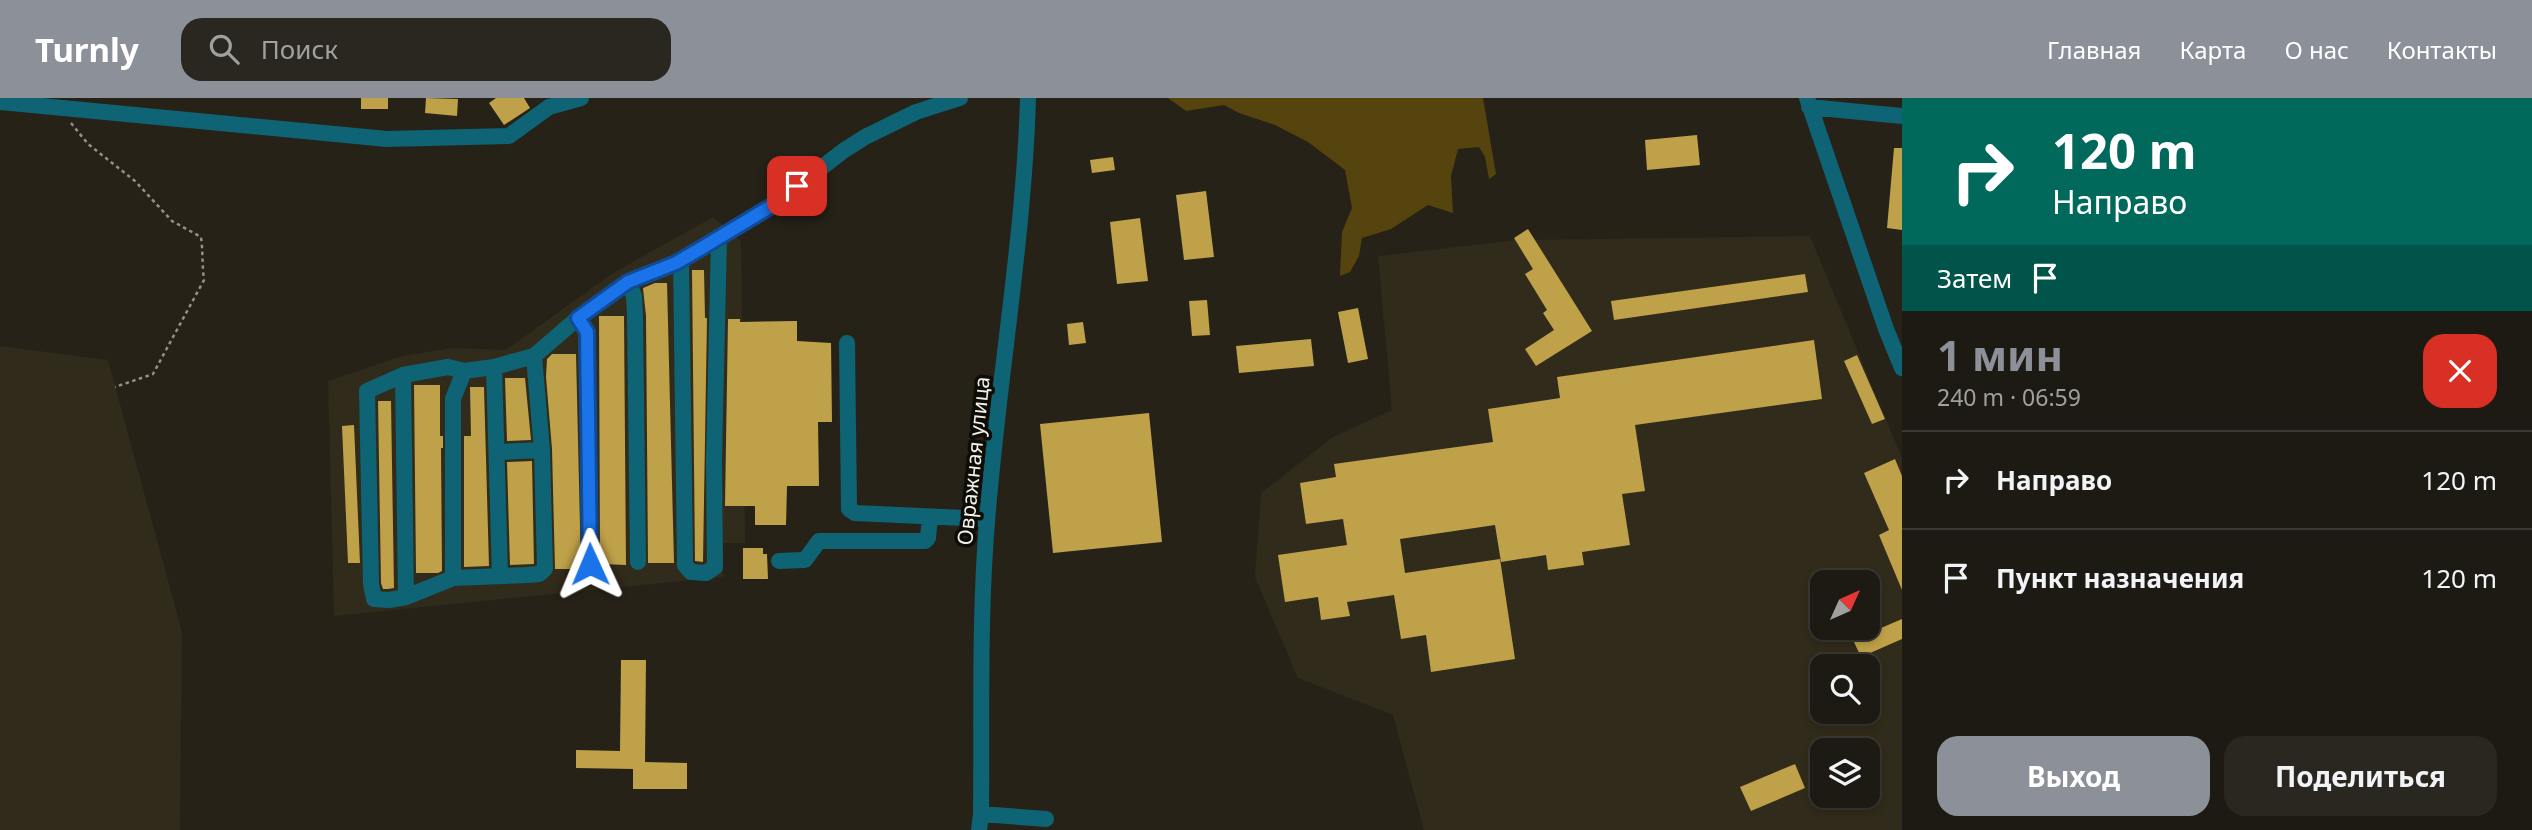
<!DOCTYPE html>
<html lang="ru">
<meta charset="utf-8">
<style>
body{margin:0;font-family:"Noto Sans",sans-serif;background:#292720;color:#f1f3f6;height:100vh;display:flex;flex-direction:column;font-size:26px;white-space:nowrap}
*{box-sizing:border-box;margin:0}
p{font-size:23px;color:#a0a19f}
.icon{flex:none;width:38px;height:38px;fill:none;stroke:currentColor;stroke-width:2;stroke-linecap:round;stroke-linejoin:round}
.map{position:relative;flex:1;overflow:hidden}
.sheet{display:flex;flex-direction:column;background:#1c1a12;width:630px}
.sheet>*{flex:none}
.guide{background:#00695c;color:#fff;overflow:hidden}
.needle{width:46px;rotate:45deg}
.fabs{position:absolute;left:1810px;top:472px;display:grid;gap:14px}
.fabs a{display:grid;place-items:center;width:70px;height:70px;border-radius:14px;background:#1c1a12;box-shadow:0 4px 10px #0003,0 0 0 2px #3a3832;font-size:35px}
.pin{position:absolute;display:grid;place-items:center;width:60px;height:60px;color:#fff;margin:-30px;border-radius:14px;box-shadow:0 4px 10px #0006}
.me{position:absolute;width:77px;margin:-38px;rotate:359deg;stroke-linejoin:round;filter:drop-shadow(0 0 5px #0008)}
.turn{display:flex;align-items:center;gap:24px;height:147px;padding:0 35px;font-size:32px}
.turn .icon{width:91px;height:91px;stroke-width:2.5}
.turn b{display:block;font-size:49px;line-height:60px}
.then{display:flex;align-items:center;height:66px;padding:0 35px;background:#0003;gap:14px;font-size:26px}
.round{display:grid;place-items:center;flex:none;width:74px;height:74px;border-radius:21px;background:#292720}
.summary{display:flex;align-items:center;justify-content:space-between;height:119px;padding:0 35px}
h1{font-size:42px;font-weight:700;line-height:52px;color:#8c9099}
.primary-button{display:flex;gap:14px;margin-top:auto;padding:14px 35px}
.primary-button a{flex:1;height:80px;border-radius:21px;background:#8c9099;color:#fff;font-size:28px;font-weight:700;line-height:80px;text-align:center}
.primary-button a+a{background:#292720;color:#f1f3f6}
ul{padding:0;list-style:none}
li{display:flex;align-items:center;gap:21px;height:98px;padding:0 35px;border-top:2px solid #3a3832}
li div{flex:1}
li b{display:block;font-size:26px}
li em{font-style:normal}
header{display:flex;align-items:center;gap:42px;box-sizing:border-box;height:98px;padding:0 35px;background:#8c9099;color:#fff}
header strong{font-size:33px}
nav{display:flex;gap:38px;margin-inline-start:auto;font-size:24px}
.search{width:490px;height:63px;background:#292720;display:flex;align-items:center;gap:18px;box-sizing:border-box;padding:0 24px;border-radius:21px;color:#a0a19f;font-size:26px}
main{display:flex;flex:1;min-height:0}
.map>svg:first-child{display:block}
.built{fill:#312b1b;fill-rule:evenodd}
.green{fill:#55440d}
.building{fill:#bfa149}
.lines{fill:none;stroke-linecap:round;stroke-linejoin:round}
.path{stroke:#959189;stroke-width:2.5;stroke-dasharray:3.5 3.5;stroke-linecap:butt}
.minor{stroke:#0e6474;stroke-width:16}
.route-casing{stroke:#114b97;stroke-width:18}
.route{stroke:#1a73e8;stroke-width:12}
.labels{text-anchor:middle;stroke-width:7;stroke-linejoin:round;paint-order:stroke}
.street-label{font-size:21px;fill:#f4f1ea;stroke:#0d0c07}
</style>
<header>
<strong>Turnly</strong>
<div class="search"><svg class="icon" aria-label="search" viewBox="0 0 24 24"><circle cx="10" cy="10" r="6"/><path d="M15 15l6 6"/></svg>Поиск</div>
<nav><a>Главная</a><a>Карта</a><a>О нас</a><a>Контакты</a></nav>
</header>
<main>
<div class="map">
<svg width="1902" height="732" viewBox="0 0 1902 732">
<rect width="100%" height="100%" fill="#262218"/>
<path class="built" d="M713,119L741,143L745,445H723V479L334,518L328,283L402,258L453,250L506,252L613,175Z
M1810,138L1902,360V732H1424L1393,617L1298,580L1255,479L1261,395L1333,339L1392,312L1378,158L1518,142ZM1822,485H1867V530H1822ZM1822,569H1867V614H1822ZM1822,653H1867V698H1822Z
M0,248L108,262L182,534L180,732H0Z"/>
<path class="green" d="M1168,0H1483L1496,76L1489,81L1485,59L1479,49L1458,51L1451,78L1453,115L1428,107L1391,131L1362,140L1359,158L1350,174L1340,178L1342,134L1352,110L1345,72L1308,44L1275,27L1239,15L1224,7L1186,13Z"/>
<path class="building" d="M361,0H388V11H361Z
M426,0L458,1L457,18L425,15Z
M496,0H524L530,10L504,27L489,5Z
M1697,37L1700,67L1647,72L1645,42Z
M1894,50H1902V132L1887,130Z
M1113,59L1115,72L1092,75L1090,62Z
M1206,93L1214,159L1184,162L1176,97Z
M1140,120L1148,183L1117,186L1110,124Z
M1528,131L1592,233L1536,268L1525,251L1554,232L1543,215L1547,212L1525,176L1533,171L1514,140Z
M692,172H704L705,220H707L703,464L695,463Z
M1805,176L1808,194L1614,222L1611,203Z
M655,185H667L674,465H648L646,218L643,190Z
M1207,202L1210,237L1192,238L1189,203Z
M1358,210L1368,261L1348,265L1338,214Z
M599,218H624L626,467L600,466Z
M728,221H740V224L797,223V243L831,245L832,324H818L819,388H787L786,427H755V408H725Z
M1083,224L1086,245L1069,247L1067,226Z
M1311,241L1314,268L1239,275L1236,248Z
M1814,242L1822,301L1635,327L1645,393L1622,396L1630,447L1582,454L1584,467L1548,472L1546,457L1501,464L1495,427L1400,441L1405,475L1500,461L1515,561L1431,574L1426,537L1401,541L1394,497L1347,504L1350,518L1321,522L1318,499L1285,504L1278,457L1347,447L1343,421L1306,426L1300,385L1336,379L1334,366L1493,344L1488,311L1560,300L1557,279Z
M552,256H576L581,471H555L552,351L546,279L547,261Z
M1857,257L1885,321L1872,326L1844,263Z
M505,280H525L531,342L507,343Z
M414,287H440V338H443V350H441L442,473L438,475H416Z
M470,289H484L489,468L464,469V338H471Z
M378,303H391L394,490L388,491H383L381,485Z
M1149,315L1162,444L1053,455L1040,326Z
M354,327L360,465H348L342,328Z
M1895,361L1902,378V492L1879,437L1889,432L1864,375Z
M532,363L534,466L510,467L507,364Z
M743,450H763V456H767L768,481H743Z
M1902,521V541L1861,559L1853,542Z
M621,562H646L645,664L687,665V691H633V671L576,670V652L620,653Z
M1795,666L1805,690L1751,713L1740,689Z"/>
<g class="lines">
<path class="path" d="M71,25L88,46L135,83L172,123L201,139C203,154 202,167 204,182L153,276L115,289"/>
<path class="minor" d="M1807,0L1886,231L1902,270
M0,4L387,41L509,38L549,9L581,0
M1809,9L1902,18
M681,162L685,467L691,474L706,475L715,469L714,362L719,140
M628,184L634,198L635,218L638,464
M578,220L587,234L590,466
M847,245L849,411L855,415L987,421
M494,269L500,478
M403,277L406,499L389,502L374,501L371,486L367,293L403,277L448,269L464,273L494,269L534,258L578,220L628,184L676,165L719,140L775,106L843,53L865,39L916,14L960,0
M498,354L542,352
M779,463L805,462L819,443H925L928,440L930,419
M453,480L527,477L539,476L545,471L542,352L534,258
M406,499L453,480V301L464,273
M981,716L1046,721
M979,732L981,716C982,619 979,521 987,424C998,282 1024,142 1028,0"/>
</g>
<g class="lines">
<defs>
<path id="route" d="M590,466L587,234L578,220L628,184L676,165L700,151L775,106L797,88"/>
</defs>
<use href="#route" class="route-casing"/>
<use href="#route" class="route"/>
</g>
<g class="labels">
<g class="street-label">
<text transform="translate(974 363) rotate(-84)" y="7">Овражная улица</text>
</g>
</g>
</svg>
<div class="fabs">
<a><svg class="needle" viewBox="-14 -14 28 28"><path d="M0-13l5 13h-10z" fill="#e53935"/><path d="M0 13l5-13h-10z" fill="#a0a19f"/></svg></a>
<a><svg class="icon" aria-label="search" viewBox="0 0 24 24"><circle cx="10" cy="10" r="6"/><path d="M15 15l6 6"/></svg></a>
<a><svg class="icon" aria-label="layers" viewBox="0 0 24 24"><path d="M12 4l9 5-9 5-9-5zM3 14l9 5 9-5"/></svg></a>
</div>
<div class="pin" style="left:797px;top:88px;background:#d93025"><svg class="icon" aria-label="arrive" viewBox="0 0 24 24"><path d="M6 21V4h12l-3 4 3 4H6"/></svg></div>
<svg class="me" style="left:590px;top:466px" viewBox="-20 -20 40 40"><path d="M0-17L14 15 0 8-14 15z" fill="#1a73e8" stroke="#fff" stroke-width="4"/></svg>
</div>
<section class="sheet">
<div class="guide">
<div class="turn"><svg class="icon" aria-label="right" viewBox="0 0 24 24"><path d="M7 20v-9h11M14 6l5 5-5 5"/></svg><div><b>120 m</b>Направо</div></div>
<div class="then">Затем<svg class="icon" aria-label="arrive" viewBox="0 0 24 24"><path d="M6 21V4h12l-3 4 3 4H6"/></svg></div>
</div>
<div class="summary"><div><h1>1 мин</h1><p>240 m · 06:59</p></div><a class="round" style="background:#d93025;color:#fff"><svg class="icon" aria-label="close" viewBox="0 0 24 24"><path d="M6 6l12 12M18 6L6 18"/></svg></a></div>
<ul>
<li><svg class="icon" aria-label="right" viewBox="0 0 24 24"><path d="M7 20v-9h11M14 6l5 5-5 5"/></svg><div><b>Направо</b></div><em>120 m</em></li>
<li><svg class="icon" aria-label="arrive" viewBox="0 0 24 24"><path d="M6 21V4h12l-3 4 3 4H6"/></svg><div><b>Пункт назначения</b></div><em>120 m</em></li>
</ul>
<div class="primary-button"><a>Выход</a><a>Поделиться</a></div>
</section>
</main>
